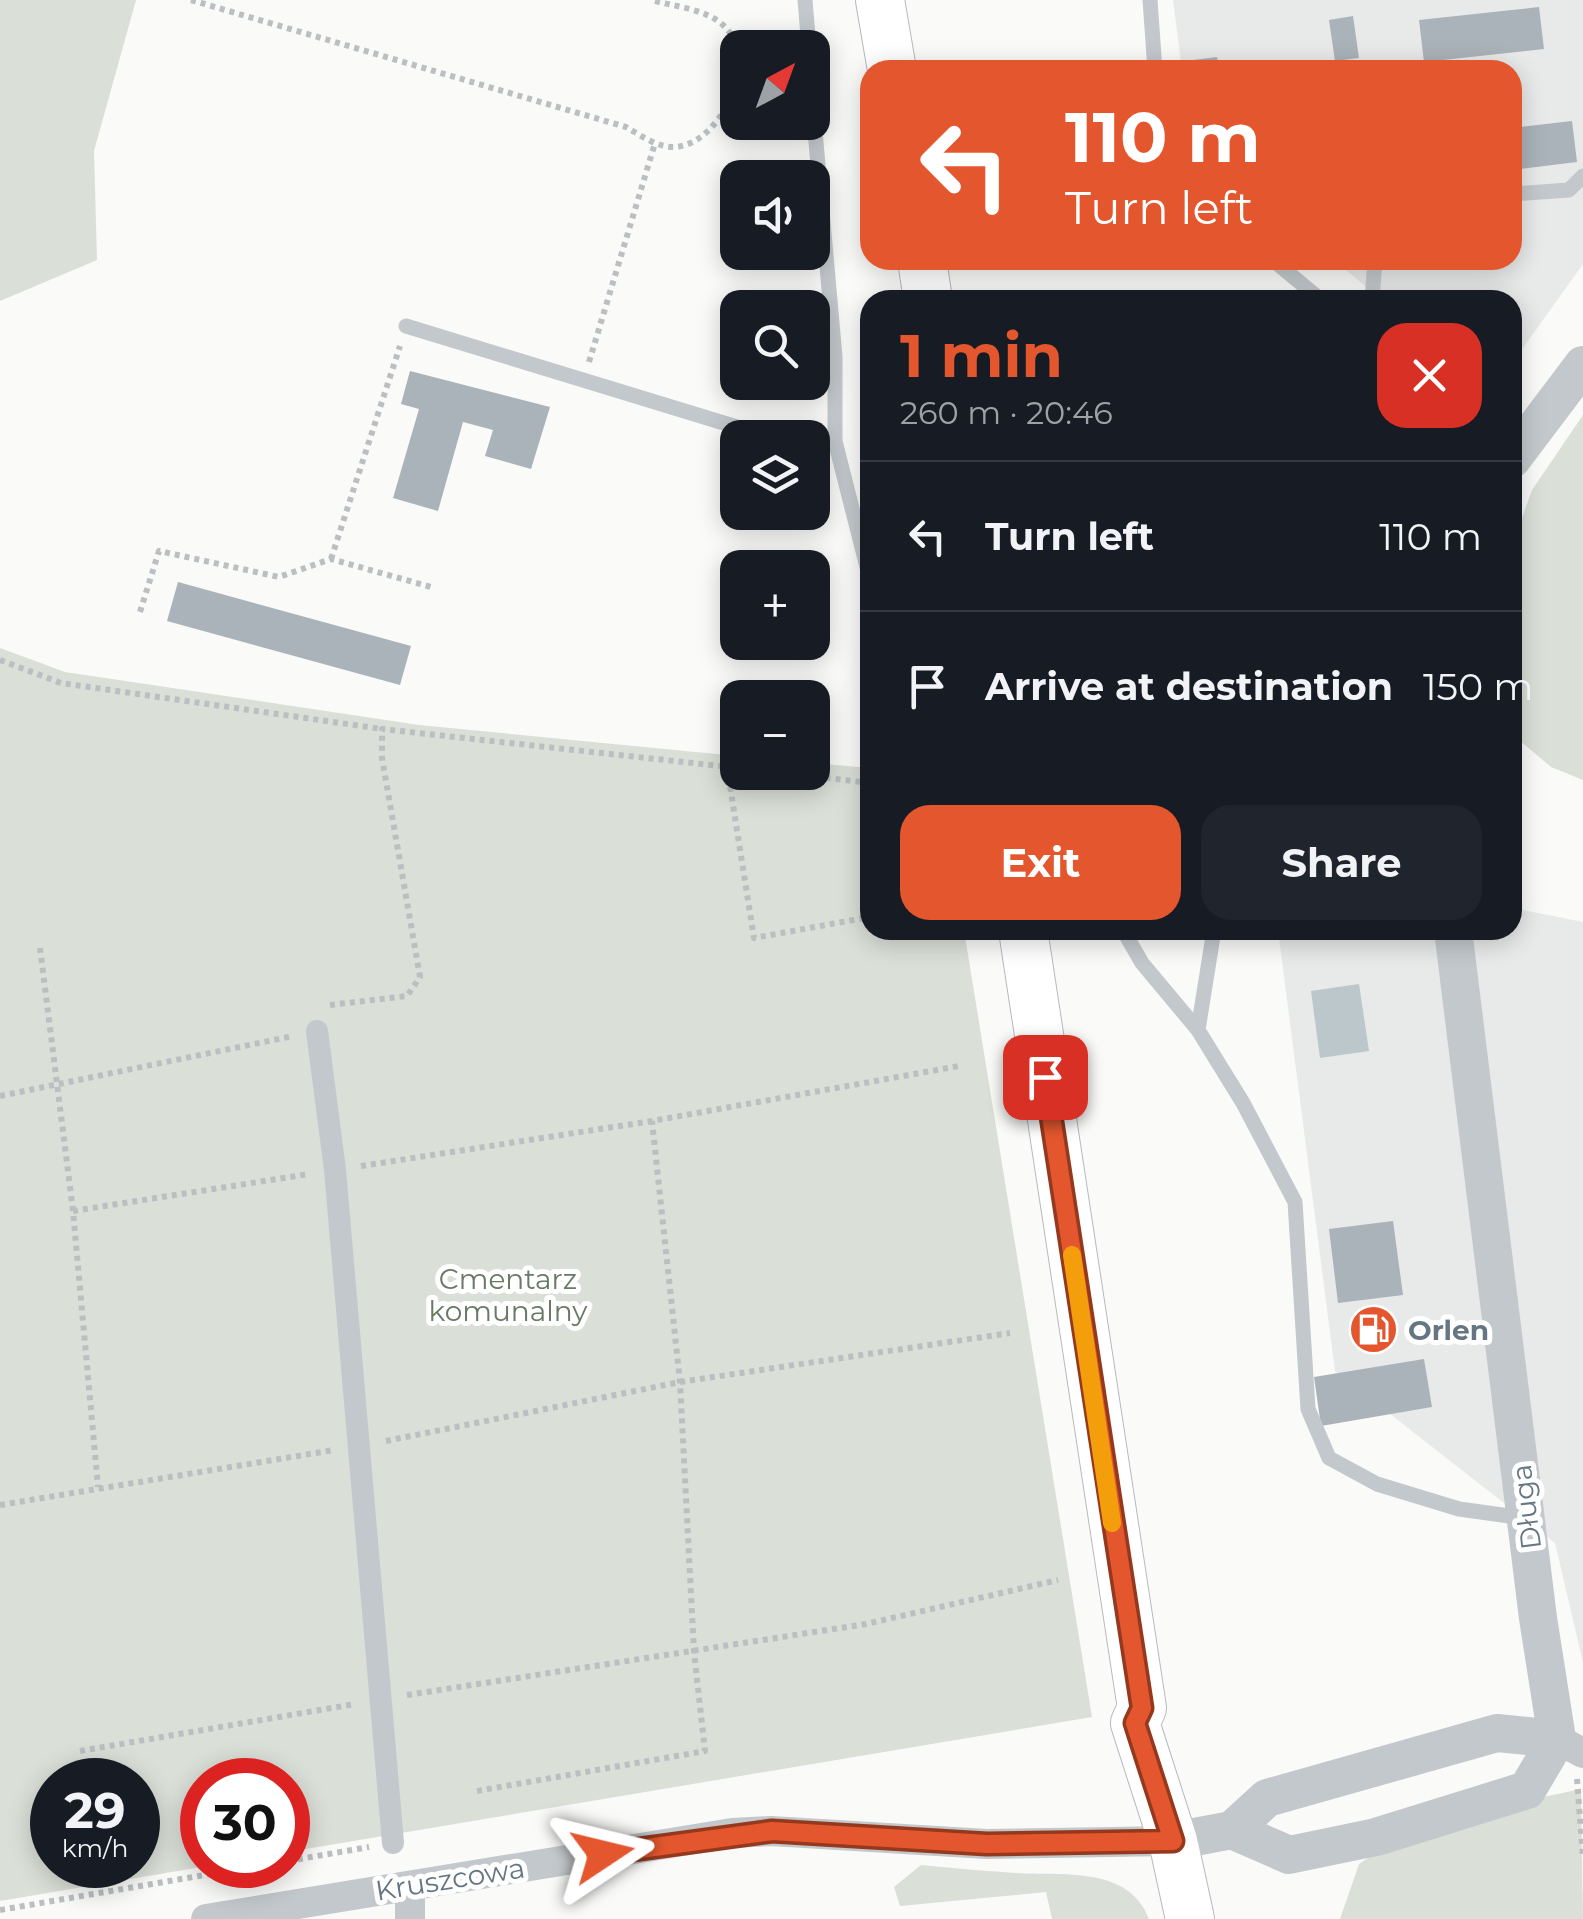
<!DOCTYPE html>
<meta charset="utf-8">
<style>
body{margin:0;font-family:Montserrat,sans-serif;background:#20242c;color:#f1f3f6;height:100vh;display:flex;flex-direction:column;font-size:38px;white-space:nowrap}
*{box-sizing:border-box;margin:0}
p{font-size:32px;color:#9ea1a6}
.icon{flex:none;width:55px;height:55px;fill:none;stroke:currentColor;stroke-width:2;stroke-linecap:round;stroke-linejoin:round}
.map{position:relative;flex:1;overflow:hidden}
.drawer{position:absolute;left:860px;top:290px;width:662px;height:650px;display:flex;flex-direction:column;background:#171b24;border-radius:30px;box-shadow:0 5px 25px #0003}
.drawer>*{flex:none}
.guide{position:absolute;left:860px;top:60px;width:662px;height:210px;border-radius:30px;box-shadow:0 5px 25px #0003;background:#e4572e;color:#fff;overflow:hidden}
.needle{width:65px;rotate:41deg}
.controls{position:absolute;left:720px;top:30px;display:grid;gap:20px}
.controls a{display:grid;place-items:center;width:110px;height:110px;border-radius:20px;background:#171b24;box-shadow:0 5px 25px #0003;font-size:50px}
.speed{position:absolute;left:30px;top:1758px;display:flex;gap:20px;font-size:50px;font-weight:700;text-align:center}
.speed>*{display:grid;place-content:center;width:130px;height:130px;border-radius:50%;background:#171b24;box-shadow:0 5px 25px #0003;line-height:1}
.speed small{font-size:25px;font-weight:400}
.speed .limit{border:15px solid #d22;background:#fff;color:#111}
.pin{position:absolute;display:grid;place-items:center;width:85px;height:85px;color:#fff;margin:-42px;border-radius:20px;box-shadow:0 5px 15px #0006}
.me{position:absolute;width:110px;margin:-55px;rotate:80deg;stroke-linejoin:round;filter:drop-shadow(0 0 8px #0008)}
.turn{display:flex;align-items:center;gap:35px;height:210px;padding:0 40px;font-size:45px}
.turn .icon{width:130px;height:130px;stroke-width:2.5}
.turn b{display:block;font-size:70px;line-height:85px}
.round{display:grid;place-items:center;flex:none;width:105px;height:105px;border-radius:30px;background:#20242c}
.head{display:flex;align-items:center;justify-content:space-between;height:170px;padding:0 40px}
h1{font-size:60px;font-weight:700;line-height:75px;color:#e4572e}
.cta{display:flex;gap:20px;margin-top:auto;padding:20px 40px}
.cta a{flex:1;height:115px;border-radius:30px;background:#e4572e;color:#fff;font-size:40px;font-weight:700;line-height:115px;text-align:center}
.cta a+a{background:#20242c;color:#f1f3f6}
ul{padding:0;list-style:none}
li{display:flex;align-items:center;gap:30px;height:150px;padding:0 40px;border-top:2px solid #363941}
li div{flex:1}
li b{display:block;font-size:38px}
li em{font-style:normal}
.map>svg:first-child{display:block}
.built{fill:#e8e9e9}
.green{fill:#dadfd7;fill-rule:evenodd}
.water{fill:#bbc7cb}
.building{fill:#aab3b9}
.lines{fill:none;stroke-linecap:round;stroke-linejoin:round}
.primary-casing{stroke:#b5babe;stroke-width:50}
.path{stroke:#bbbfc2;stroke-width:6;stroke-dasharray:5 5;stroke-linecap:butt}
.service{stroke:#c3c8cc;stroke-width:15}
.pedestrian{stroke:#c3c8cc;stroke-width:22}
.minor{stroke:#c3c8cc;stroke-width:30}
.tertiary{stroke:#c3c8cc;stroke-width:38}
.primary{stroke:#fff;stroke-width:48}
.route-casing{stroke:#94391e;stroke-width:25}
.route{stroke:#e4572e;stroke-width:18}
.slow{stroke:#f59e0b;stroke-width:18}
.labels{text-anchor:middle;stroke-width:10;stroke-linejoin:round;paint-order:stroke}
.park-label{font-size:28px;fill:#687a64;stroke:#fff}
.poi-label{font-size:28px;font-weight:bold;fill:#657683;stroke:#fff;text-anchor:start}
.street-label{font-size:28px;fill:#657683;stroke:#fff}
</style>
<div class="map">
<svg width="1583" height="1919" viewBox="0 0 1583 1919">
<rect width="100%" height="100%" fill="#fafaf8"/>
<path class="built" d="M1173,0H1583V264L1513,362L1512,300H1382L1334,260H1512V70H1182Z
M1513,908L1583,922V1663L1555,1543L1335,1371L1278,930H1512Z"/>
<path class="green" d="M0,0H136L94,151L97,260L0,301Z
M1583,415V780L1551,767L1513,735V543L1532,490Z
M0,648L65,672L419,725L737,756L738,772H812L813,763L870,768V930H964L1092,1717L288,1852V1780H202V1865H213L0,1901ZM52,1780H138V1865H52Z
M1581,1789L1583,1919H1340L1359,1864L1419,1823Z
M921,1865C952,1868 984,1871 1016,1873C1060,1876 1129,1865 1149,1919H1052L1046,1892L900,1906L894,1887Z"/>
<path class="water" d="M1359,984L1369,1051L1320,1058L1311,991Z"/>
<path class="building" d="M1539,7L1544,49L1424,62L1419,20Z
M1353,16L1359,58L1335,61L1329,20Z
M1217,57L1219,70H1187L1186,61Z
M1572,121L1577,162L1512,170V128Z
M410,371L550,407L531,469L485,456L493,430L463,422L438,511L393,498L419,409L401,404Z
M178,582L411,646L400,685L167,621Z
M1393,1221L1403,1295L1338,1303L1329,1229Z
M1424,1359L1432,1407L1321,1426L1314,1377Z"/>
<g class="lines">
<defs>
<path id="primary" d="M880,0L892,70
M922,260L928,300
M1023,930L1142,1708L1135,1723L1173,1841L1190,1919"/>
</defs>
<use href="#primary" class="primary-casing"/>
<path class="path" d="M191,0L626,127C640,135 658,148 675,147C722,144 760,58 723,25C706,9 672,6 651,0
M589,362L655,143
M331,559L400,346
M140,612L159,551L279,577L331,559L431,587
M0,660L61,683L382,729
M727,767L754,938L870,917
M776,772L870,783
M40,948L73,1211L98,1487
M330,1005L407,996L420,977L382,758V729L738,768
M0,1096L293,1036
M361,1166L652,1121L959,1066
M73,1211L309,1174
M386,1441L680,1382L1010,1333
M0,1505L334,1450
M407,1695L866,1624L1058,1580
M80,1751L355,1704
M1577,1779L1583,1858
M477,1791L705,1751L694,1652L680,1382L652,1121
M288,1861L369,1847
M0,1910L263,1865"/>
<path class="service" d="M805,0L809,48
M1150,0L1155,70
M812,97L835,357V441L870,579
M1512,194L1569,190L1583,176
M1273,260L1321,300
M1372,300L1375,260
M406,326L750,431L805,438
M1123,930L1142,963L1198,1030
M1214,930L1198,1030L1243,1103L1295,1202L1308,1409L1329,1458L1377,1484L1459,1509L1524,1518"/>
<path class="pedestrian" d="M317,1031L335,1170L393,1843"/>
<path class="minor" d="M1557,1739L1583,1753
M206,1919L732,1833L771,1831L987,1844L1173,1841
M410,1919V1886"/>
<path class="tertiary" d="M1512,459L1583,365
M1453,930L1538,1618L1557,1739
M1232,1830L1267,1798L1497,1733L1557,1739
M1173,1841L1232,1830L1289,1855L1376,1837L1527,1790L1557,1739"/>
<use href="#primary" class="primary"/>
</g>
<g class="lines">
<defs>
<path id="route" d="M603,1854L772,1831L987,1844L1173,1841L1135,1723L1142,1708L1045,1077"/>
</defs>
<use href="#route" class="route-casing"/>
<use href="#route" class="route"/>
<path class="slow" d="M1072,1255L1112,1523"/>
</g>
<defs>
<symbol id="fuel-disc" viewBox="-11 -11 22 22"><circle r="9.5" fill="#e4572e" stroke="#fff"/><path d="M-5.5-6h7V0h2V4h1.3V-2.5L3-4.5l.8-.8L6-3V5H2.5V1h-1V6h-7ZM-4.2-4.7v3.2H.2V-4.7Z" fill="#fff"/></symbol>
</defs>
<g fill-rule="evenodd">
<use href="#fuel-disc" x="1346" y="1302" width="55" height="55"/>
</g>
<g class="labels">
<g class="park-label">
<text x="508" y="1289">Cmentarz<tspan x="508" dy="32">komunalny</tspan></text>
</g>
<g class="poi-label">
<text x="1408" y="1340">Orlen</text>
</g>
<g class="street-label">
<text transform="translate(1526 1507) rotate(-97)" y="10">Długa</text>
<text transform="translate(450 1879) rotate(-9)" y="10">Kruszcowa</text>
</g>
</g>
</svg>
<div class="controls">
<a><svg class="needle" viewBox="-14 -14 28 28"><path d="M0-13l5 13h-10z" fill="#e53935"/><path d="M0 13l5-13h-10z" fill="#9ea1a6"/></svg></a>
<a><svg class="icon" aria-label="sound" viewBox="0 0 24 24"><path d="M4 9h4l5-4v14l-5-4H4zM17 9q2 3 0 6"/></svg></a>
<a><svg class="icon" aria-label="search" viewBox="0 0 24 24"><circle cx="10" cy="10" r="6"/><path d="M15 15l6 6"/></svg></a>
<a><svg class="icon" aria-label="layers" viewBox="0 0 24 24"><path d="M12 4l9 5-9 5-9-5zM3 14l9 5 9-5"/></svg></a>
<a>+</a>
<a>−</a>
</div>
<div class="speed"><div>29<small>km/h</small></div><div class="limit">30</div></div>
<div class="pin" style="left:1045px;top:1077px;background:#d93025"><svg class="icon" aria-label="arrive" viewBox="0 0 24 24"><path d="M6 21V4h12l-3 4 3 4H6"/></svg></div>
<svg class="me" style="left:603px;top:1854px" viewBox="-20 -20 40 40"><path d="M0-17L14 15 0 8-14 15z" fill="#e4572e" stroke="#fff" stroke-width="4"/></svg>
<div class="guide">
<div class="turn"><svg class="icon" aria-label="left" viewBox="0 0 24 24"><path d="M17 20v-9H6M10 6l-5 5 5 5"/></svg><div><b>110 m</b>Turn left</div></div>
</div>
<section class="drawer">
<div class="head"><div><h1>1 min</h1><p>260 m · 20:46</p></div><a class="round" style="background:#d93025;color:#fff"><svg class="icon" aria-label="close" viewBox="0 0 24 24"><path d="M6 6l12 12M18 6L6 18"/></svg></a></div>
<ul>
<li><svg class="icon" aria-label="left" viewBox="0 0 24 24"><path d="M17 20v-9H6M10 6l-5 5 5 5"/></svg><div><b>Turn left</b></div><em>110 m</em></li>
<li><svg class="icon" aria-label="arrive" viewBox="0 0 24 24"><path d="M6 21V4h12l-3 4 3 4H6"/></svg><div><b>Arrive at destination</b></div><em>150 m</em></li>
</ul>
<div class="cta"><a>Exit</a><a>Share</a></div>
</section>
</div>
